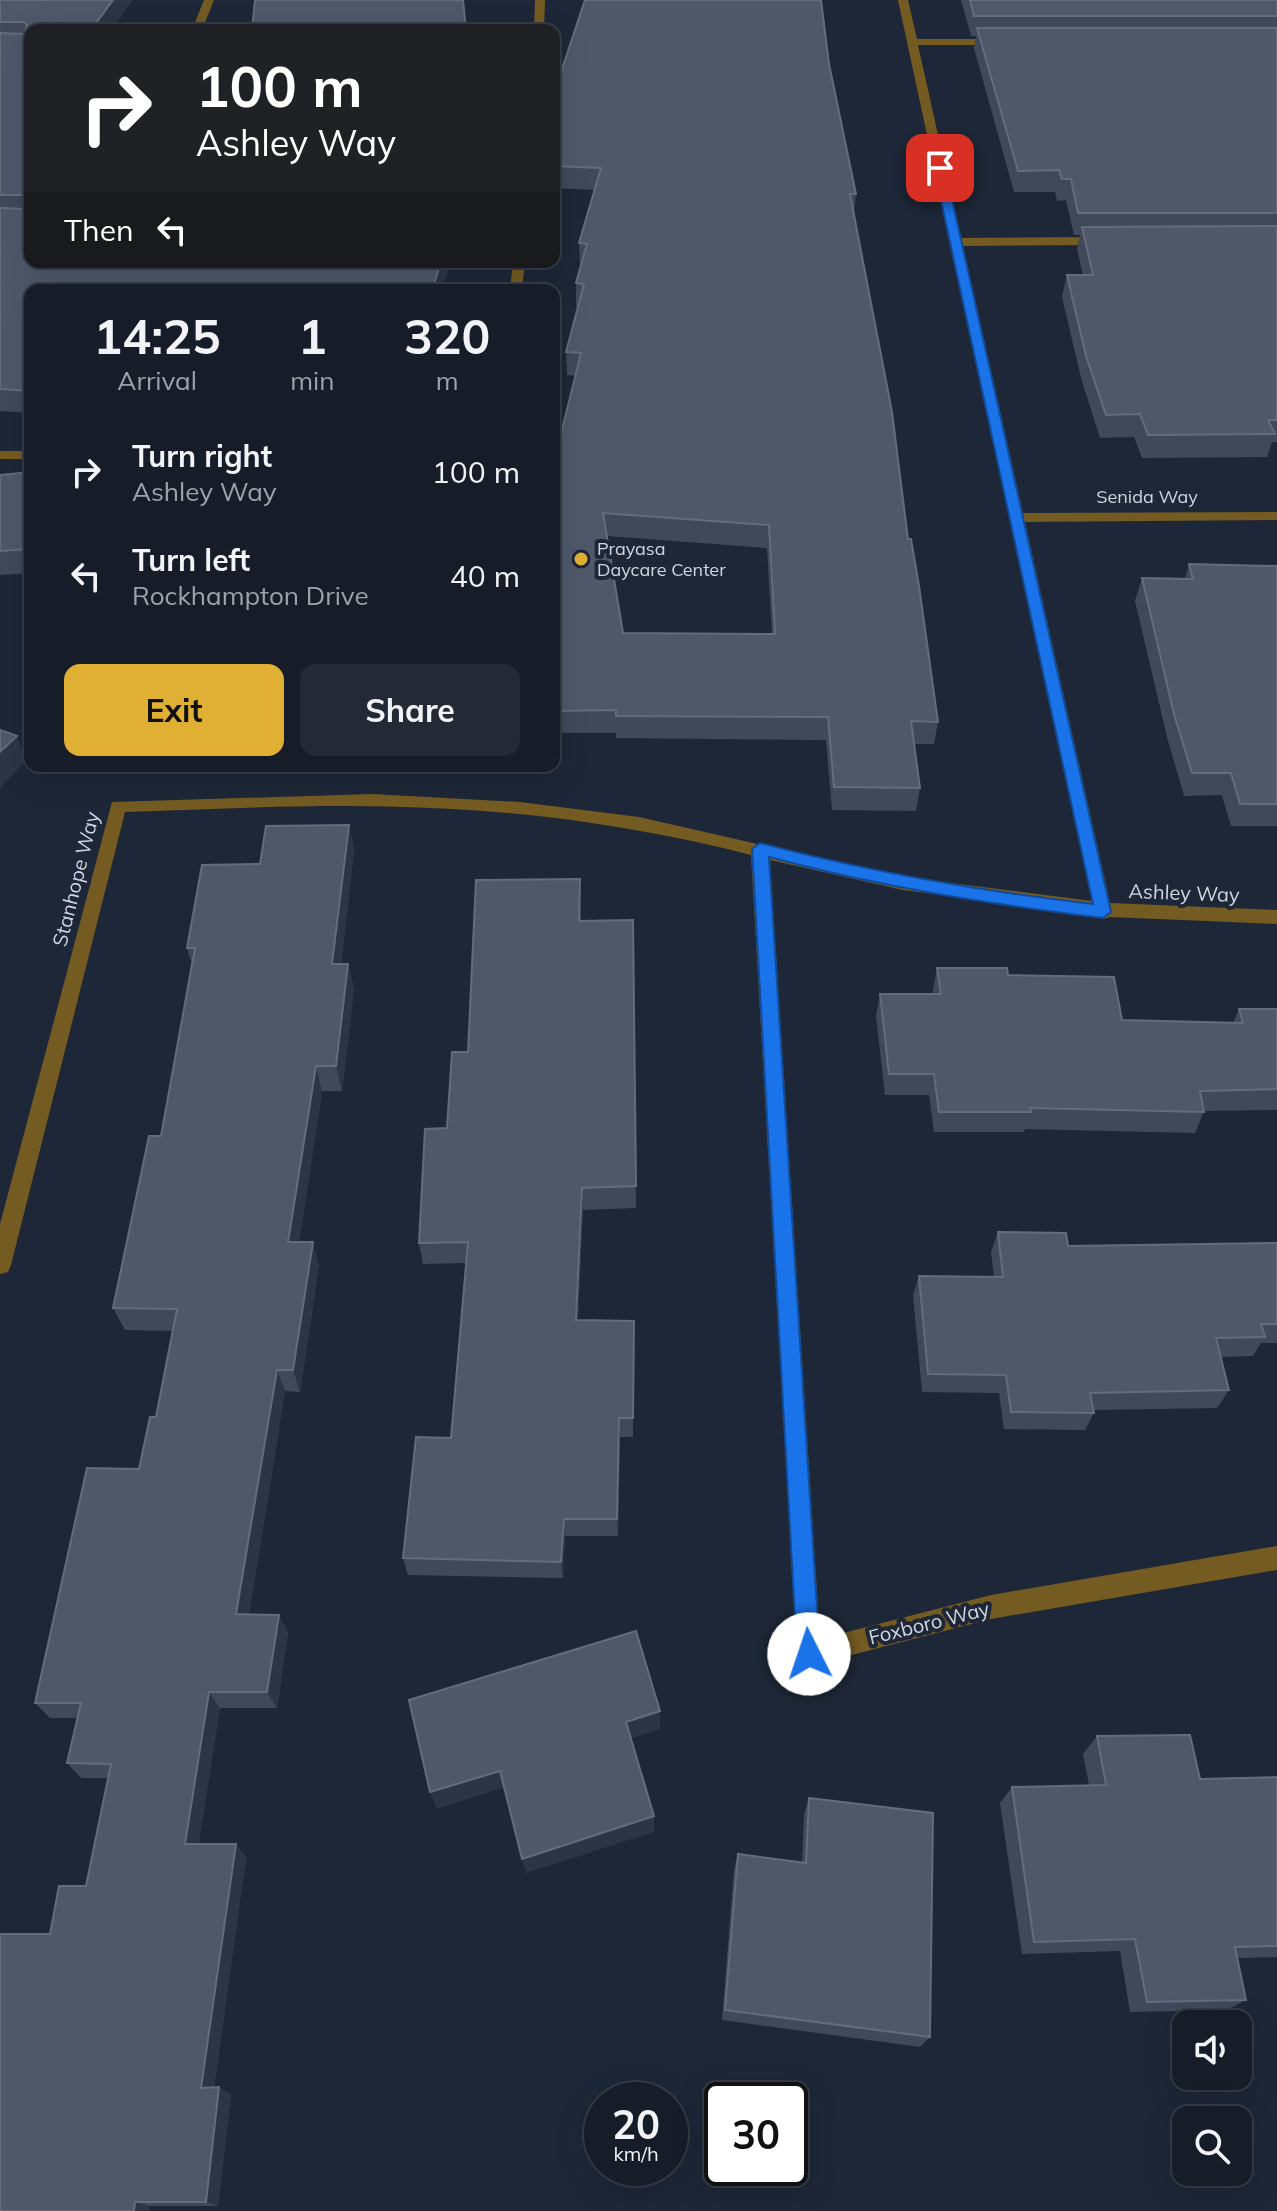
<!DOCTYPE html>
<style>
body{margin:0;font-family:Mulish,sans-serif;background:#232a35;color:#f1f3f6;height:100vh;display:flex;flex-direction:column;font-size:30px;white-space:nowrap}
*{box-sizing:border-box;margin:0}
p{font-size:26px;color:#9ea2a8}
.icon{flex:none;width:44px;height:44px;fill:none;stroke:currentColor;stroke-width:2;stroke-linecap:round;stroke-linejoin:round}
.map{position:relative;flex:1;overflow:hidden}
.details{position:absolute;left:24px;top:284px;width:536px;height:488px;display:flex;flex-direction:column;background:#161d29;border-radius:16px;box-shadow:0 8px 32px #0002,0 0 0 2px #353b46}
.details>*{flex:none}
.top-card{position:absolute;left:24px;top:24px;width:536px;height:244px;border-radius:16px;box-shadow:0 8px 32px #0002,0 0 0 2px #353b46;background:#202124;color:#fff;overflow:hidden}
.tools{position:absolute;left:1172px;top:2010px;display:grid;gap:16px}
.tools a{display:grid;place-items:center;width:80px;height:80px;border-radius:16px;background:#161d29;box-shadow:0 8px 32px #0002,0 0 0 2px #353b46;font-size:40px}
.speed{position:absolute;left:584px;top:2082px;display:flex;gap:16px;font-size:40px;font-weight:700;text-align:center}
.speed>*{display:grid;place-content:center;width:104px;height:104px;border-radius:50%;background:#161d29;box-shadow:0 8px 32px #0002,0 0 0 2px #353b46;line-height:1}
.speed small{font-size:20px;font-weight:400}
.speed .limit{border:4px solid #111;border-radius:12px;background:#fff;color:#111}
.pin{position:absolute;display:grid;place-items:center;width:68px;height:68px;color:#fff;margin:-34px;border-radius:16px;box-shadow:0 4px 12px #0006}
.me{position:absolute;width:88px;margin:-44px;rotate:356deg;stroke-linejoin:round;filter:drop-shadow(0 0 6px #0008)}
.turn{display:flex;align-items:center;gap:28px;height:168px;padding:0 40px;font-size:36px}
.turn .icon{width:104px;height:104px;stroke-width:2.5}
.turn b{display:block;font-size:56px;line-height:68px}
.then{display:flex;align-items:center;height:76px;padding:0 40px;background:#0003;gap:16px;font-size:30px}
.eta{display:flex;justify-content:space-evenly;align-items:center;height:136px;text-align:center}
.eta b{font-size:48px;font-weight:700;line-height:56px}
.primary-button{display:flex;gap:16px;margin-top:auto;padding:16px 40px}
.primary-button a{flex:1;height:92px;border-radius:16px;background:#e0b034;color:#111;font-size:32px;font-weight:700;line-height:92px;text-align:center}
.primary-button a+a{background:#232a35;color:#f1f3f6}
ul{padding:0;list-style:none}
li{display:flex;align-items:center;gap:24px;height:104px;padding:0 40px}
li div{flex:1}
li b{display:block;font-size:30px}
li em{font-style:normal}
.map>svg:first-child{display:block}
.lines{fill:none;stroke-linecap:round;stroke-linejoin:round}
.minor{fill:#735b22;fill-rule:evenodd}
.wall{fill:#40495a;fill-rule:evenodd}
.shaded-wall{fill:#2c3546}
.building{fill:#4f5869;stroke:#646c7c;stroke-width:2;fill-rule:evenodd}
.route{fill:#1a73e8;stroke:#114b97;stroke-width:2}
.poi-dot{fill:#e0b034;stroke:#1e2737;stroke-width:3}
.labels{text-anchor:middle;stroke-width:8;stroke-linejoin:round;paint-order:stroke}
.far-street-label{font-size:18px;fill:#d0d6e1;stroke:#1e2737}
.far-poi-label{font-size:18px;fill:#d0d6e1;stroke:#1e2737;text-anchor:start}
.street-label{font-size:20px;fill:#d0d6e1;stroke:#1e2737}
</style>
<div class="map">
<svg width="1277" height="2211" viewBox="0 0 1277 2211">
<rect width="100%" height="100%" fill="#1e2737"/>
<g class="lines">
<path class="minor" d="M204,0H214L202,30H192Z
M535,0H545L544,30H534Z
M898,0H908L917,39H1000L1005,42L1000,45H918L961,238L1104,237L1110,241L1104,245L963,246L1023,513L1277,512V520L1025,522L1110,903L1277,910V924L1110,917L1103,919L1096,915L903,890L770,860L820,1639L991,1595L1277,1546V1570L991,1619L809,1666L800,1663L797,1654L751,855C638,826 522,810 404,807C311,804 218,809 125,812L11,1265L8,1272L0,1274V1224L112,802L372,794L520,802L639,817L903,877L1092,901Z
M513,262H525L522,290H510Z
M0,451H30V459H0Z"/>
</g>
<path class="wall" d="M0,0H133L30,30V262H451L442,290H30V413L0,411Z
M961,0H1277V442H1272L1267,457L1142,458L1134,437L1100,438L1081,378L1062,297L1067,275H1083L1077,249L1080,235H1074L1066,200L1057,201L1055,192H1014L974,48L976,36H971Z
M829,64L856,194L854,212L938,722L934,744H914L920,788L916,811L832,810L826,740L616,738V733H554V462L576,376L567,375L566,352L578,306H576V283L580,266L579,243L595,190L554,188V77ZM607,536L767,548L772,634L623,633Z
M30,472V573L0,575V475Z
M1189,564L1277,566V826H1231L1222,795L1184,796L1167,737L1135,601L1142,578L1185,579Z
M349,825L354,851L341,964H348L354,989L342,1091H322L299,1242L319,1265L300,1392L285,1391L249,1614L288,1632L277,1708H220L198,1844H236L246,1857L214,2088L231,2094L218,2206H150L149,2211H0L50,1934L86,1886L108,1778H81L67,1763L77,1718H50L35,1703L139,1469L156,1417L173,1331L125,1330L113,1308L161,1136L192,964L187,948L260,864Z
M580,879L581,921L633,920L636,1208L583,1210L578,1320L634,1321L633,1437H620L618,1536H565L563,1578L408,1575L403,1558L451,1438L466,1263L423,1264L419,1243L447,1128L468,1052Z
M937,968L1008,975L1122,1020L1233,1023L1239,1009H1277V1110L1204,1111L1195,1133L1025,1129L1024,1132H934L929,1095H885L876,1016L880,994H933V990Z
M998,1232L1068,1246L1277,1243V1343H1261L1253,1356L1221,1357L1229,1390L1217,1408L1093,1410L1094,1413L1085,1430L1004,1429L999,1393L922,1392L913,1295L919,1276L994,1277L991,1252Z
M1097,1736L1200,1779L1277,1777V1957L1237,1958L1246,2000L1226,2010L1130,2012L1120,1951L1022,1954L1000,1803L1012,1787L1089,1785L1083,1754Z
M809,1798L930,2037L920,2047L722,2020L734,1869L738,1854L802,1863L804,1814Z"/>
<path class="shaded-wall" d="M113,0H133L111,30H91Z
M441,262H451L442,290H432Z
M17,736L26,761L0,788V752Z
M349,825L354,851L338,989L332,964Z
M348,964L354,989L342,1091L336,1066Z
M316,1066L322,1091L296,1265L288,1242Z
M582,1188L583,1210L577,1341L576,1320Z
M313,1242L319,1265L300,1392L293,1370Z
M277,1370L285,1391L246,1631L236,1614Z
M619,1418L620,1437L618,1536L617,1519Z
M564,1519L565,1536L563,1578L561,1562Z
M279,1615L288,1632L277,1708L267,1692Z
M209,1692L220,1708L197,1856L185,1844Z
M660,1711V1729L626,1740V1722Z
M500,1771L505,1787L437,1809L430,1792Z
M654,1816V1832L526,1873L522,1859Z
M236,1844L246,1857L213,2095L201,2088Z
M219,2087L231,2094L218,2206L206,2202Z
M135,2202L150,2206L149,2211H134Z"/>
<path class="building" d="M0,0H113L91,30H30V262H441L432,290H30V391L0,389V208L24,209L27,198L24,195H0V33L24,34L27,25L24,22H0Z
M255,0H463L466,30H252Z
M585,0H821L829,64L856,194H850L892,412L908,539H911L919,586L938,722L911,721L920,788L834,787L828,717L616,716V710L554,711V462L581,353L566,352L584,284L576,283L587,244L579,243L601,168L554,166V77L555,72H561ZM603,513L769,525L775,634L623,633Z
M970,0H1277V16H974Z
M977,28H1277V213H1078L1071,179H1062L1059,170L1018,171Z
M1277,226V420H1268L1275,434L1148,435L1140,414L1106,415L1086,356L1067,275H1093L1082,227Z
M30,472V559H27L28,549L0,551V475Z
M1189,564L1277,566V804H1240L1231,773H1192L1174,714L1142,578L1193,579Z
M0,730L17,736L0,752Z
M349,825L332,964H348L336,1066H316L288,1242H313L293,1370H277L236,1614L279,1615L267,1692H209L185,1844H236L201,2088L219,2087L206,2202H135L134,2211H0V1934H50L59,1886H86L111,1764L67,1763L81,1703H35L87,1468L139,1469L150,1417H156L177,1309L113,1308L149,1136H161L195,948H187L202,865L260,864L266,826Z
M580,879L579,921L633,920L636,1186L582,1188L576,1320L634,1321L633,1418H619L617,1519H564L561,1562L403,1558L416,1437L451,1438L468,1242L419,1243L425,1129L447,1128L452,1052H468L476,880Z
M937,968H1007L1008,975L1114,977L1122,1020L1243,1023L1239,1009H1277V1089L1200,1091L1204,1112L1030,1108L1031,1112H939L934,1074H889L880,994H941Z
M998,1232L1066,1233L1068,1246L1277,1243V1324H1261L1265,1337L1216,1338L1229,1390L1090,1393L1094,1413L1011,1412L1006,1375L928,1374L919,1276L1003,1277Z
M636,1631L660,1711L626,1722L654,1816L522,1859L500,1771L430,1792L409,1700Z
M1190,1735L1200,1779L1277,1777V1946L1235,1947L1246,2000L1147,2002L1135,1939L1034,1942L1012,1787L1106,1785L1097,1736Z
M809,1798L933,1813L930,2037L725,2010L738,1854L806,1863Z"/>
<path class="route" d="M940,165L945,168L1111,912L1103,918C989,904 880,887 769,857L820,1654L817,1662L809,1665L801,1662L797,1654L752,849L760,843C871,872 979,891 1093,904L934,168Z"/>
<circle class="poi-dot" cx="581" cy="559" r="8"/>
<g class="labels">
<g class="far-street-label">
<text x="1147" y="503">Senida Way</text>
</g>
<g class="far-poi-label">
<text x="597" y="555">Prayasa<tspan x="597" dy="21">Daycare Center</tspan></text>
</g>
<g class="street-label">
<text transform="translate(76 879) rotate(-76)" y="7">Stanhope Way</text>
<text transform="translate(1184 893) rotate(2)" y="7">Ashley Way</text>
<text transform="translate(929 1623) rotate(-14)" y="7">Foxboro Way</text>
</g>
</g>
</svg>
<div class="tools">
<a><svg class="icon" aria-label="sound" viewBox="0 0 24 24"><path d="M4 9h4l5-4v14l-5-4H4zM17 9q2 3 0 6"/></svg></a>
<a><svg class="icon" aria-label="search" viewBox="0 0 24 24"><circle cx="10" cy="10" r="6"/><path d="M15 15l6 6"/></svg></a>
</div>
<div class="speed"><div>20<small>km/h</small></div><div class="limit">30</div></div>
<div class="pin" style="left:940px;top:168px;background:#d93025"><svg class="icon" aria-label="arrive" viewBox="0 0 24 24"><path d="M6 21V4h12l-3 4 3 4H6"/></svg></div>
<svg class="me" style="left:809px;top:1654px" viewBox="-20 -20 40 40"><circle r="19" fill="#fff"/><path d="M0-13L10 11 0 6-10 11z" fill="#1a73e8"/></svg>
<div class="top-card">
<div class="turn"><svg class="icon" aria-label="right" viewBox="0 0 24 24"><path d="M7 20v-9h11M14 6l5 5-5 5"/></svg><div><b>100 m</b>Ashley Way</div></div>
<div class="then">Then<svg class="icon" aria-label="left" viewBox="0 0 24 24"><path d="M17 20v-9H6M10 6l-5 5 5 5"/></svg></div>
</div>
<section class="details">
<div class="eta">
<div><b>14:25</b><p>Arrival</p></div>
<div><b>1</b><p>min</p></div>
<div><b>320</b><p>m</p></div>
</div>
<ul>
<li><svg class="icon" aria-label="right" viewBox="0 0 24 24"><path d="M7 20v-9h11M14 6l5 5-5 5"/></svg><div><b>Turn right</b><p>Ashley Way</p></div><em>100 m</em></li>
<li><svg class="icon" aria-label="left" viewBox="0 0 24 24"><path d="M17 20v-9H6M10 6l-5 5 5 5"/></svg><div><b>Turn left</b><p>Rockhampton Drive</p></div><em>40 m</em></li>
</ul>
<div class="primary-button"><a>Exit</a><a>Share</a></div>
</section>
</div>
